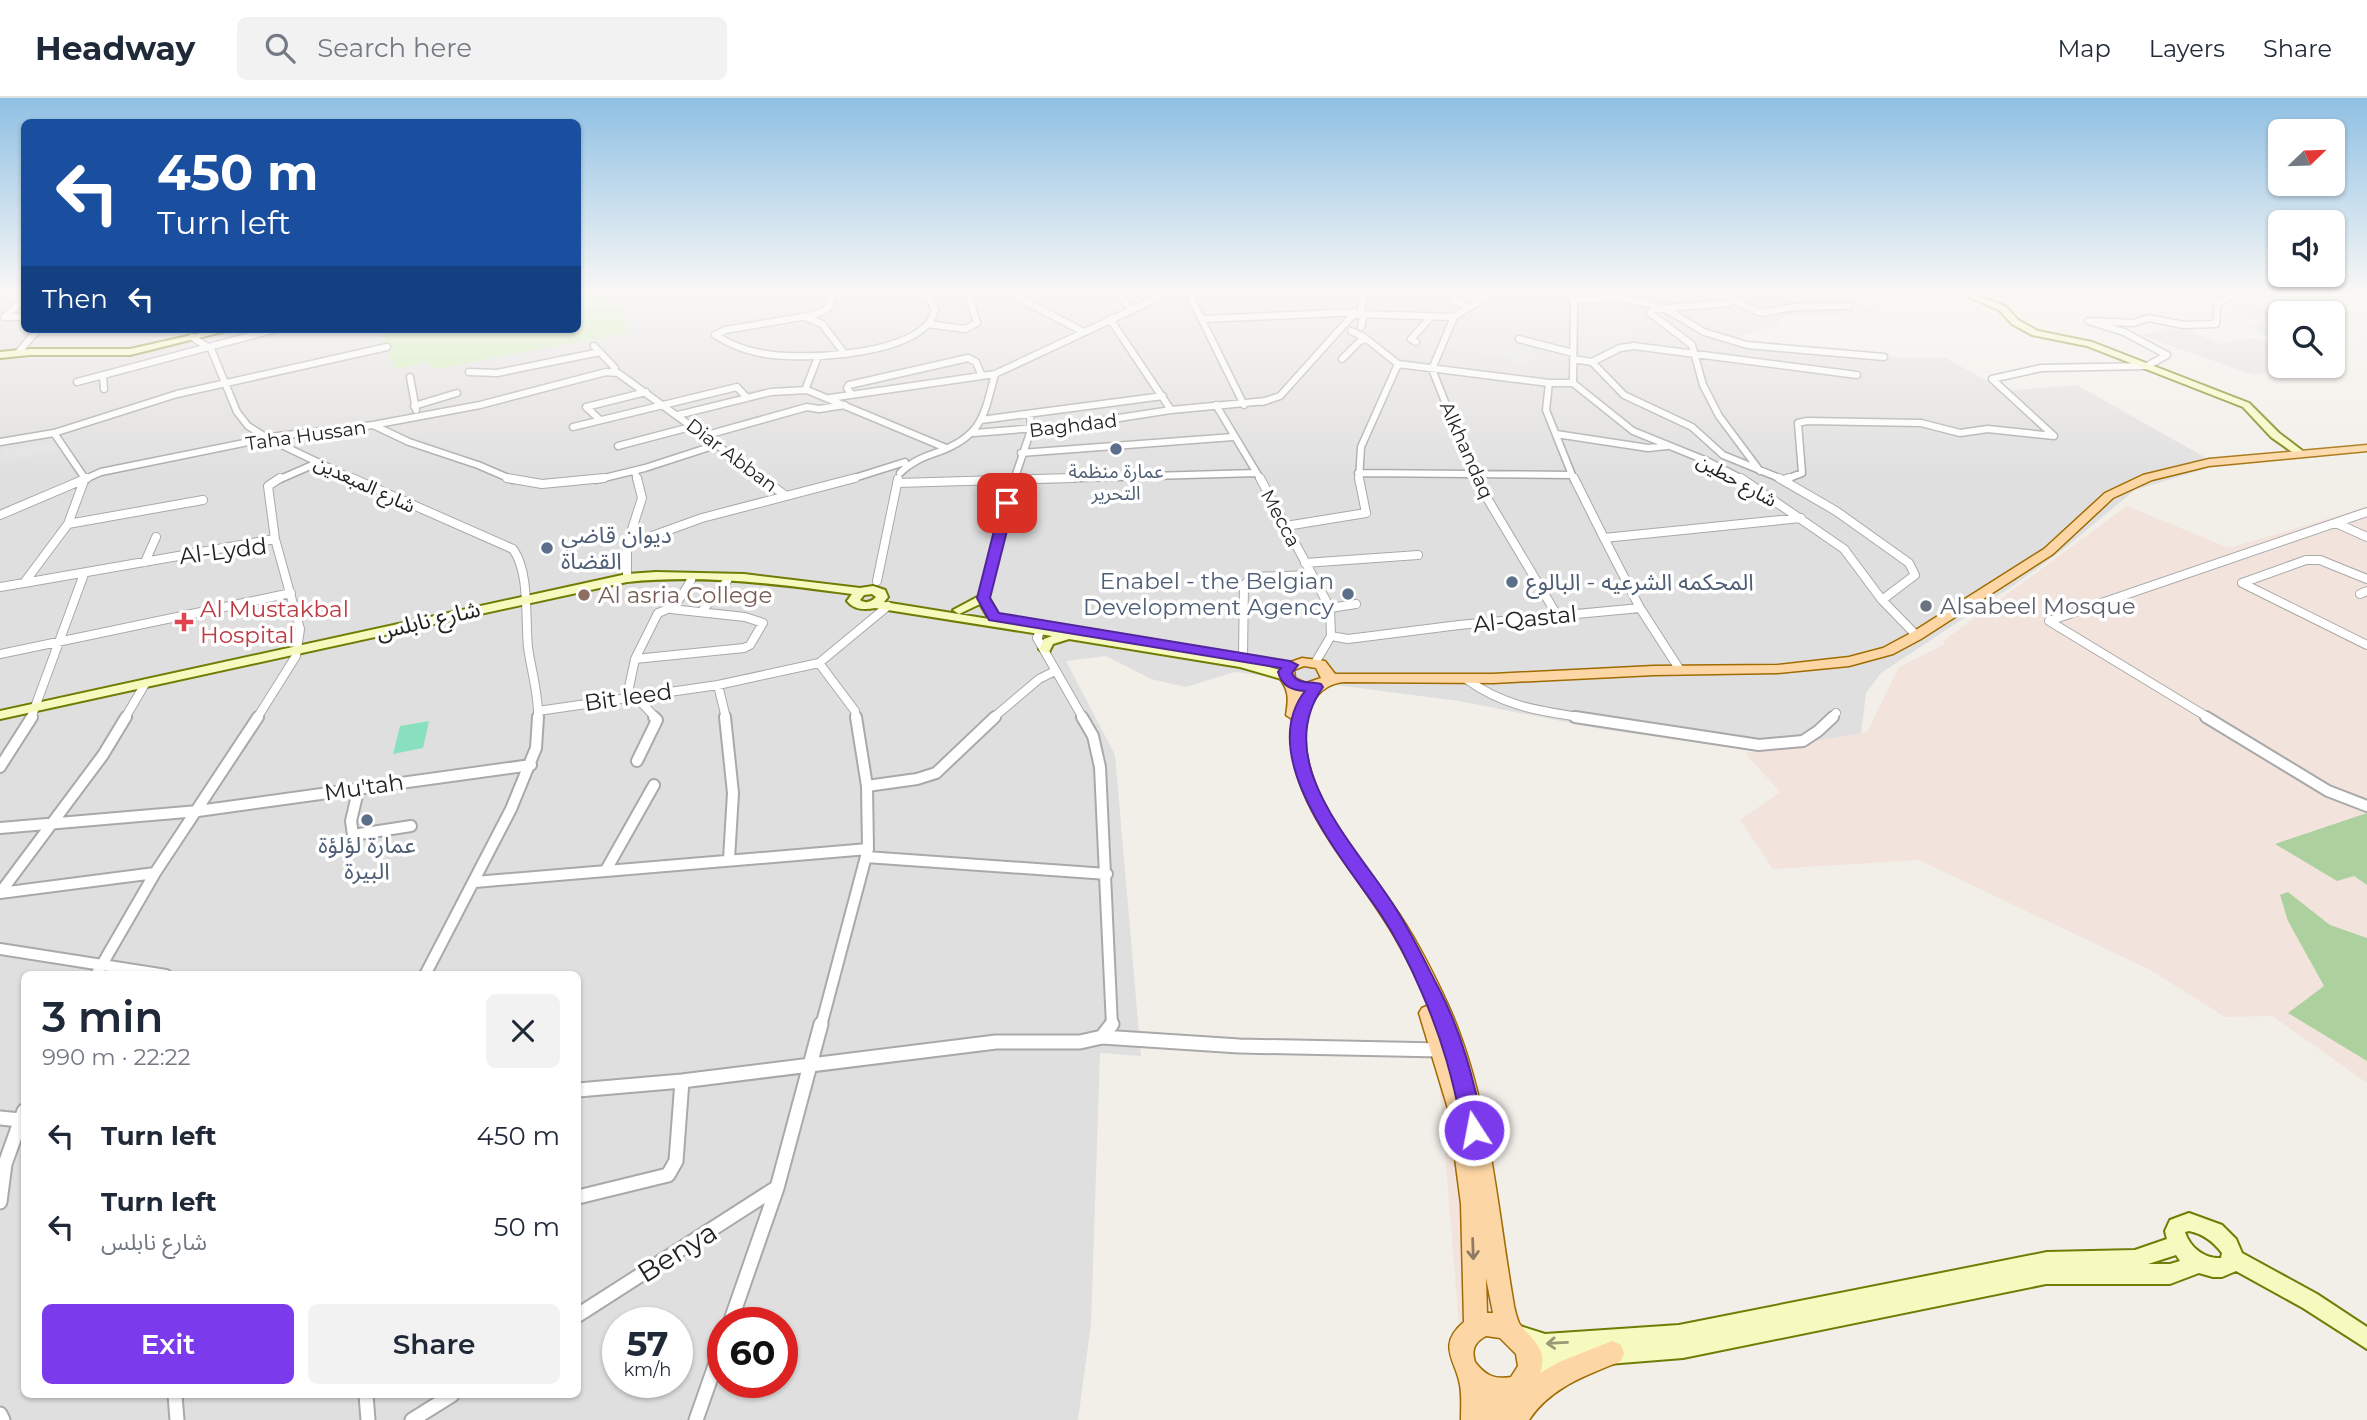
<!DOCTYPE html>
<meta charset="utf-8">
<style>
body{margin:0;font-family:Montserrat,"Noto Sans Arabic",sans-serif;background:#f2f2f3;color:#1f2937;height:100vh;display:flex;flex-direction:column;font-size:26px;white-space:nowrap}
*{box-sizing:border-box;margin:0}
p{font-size:23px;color:#747a83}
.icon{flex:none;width:38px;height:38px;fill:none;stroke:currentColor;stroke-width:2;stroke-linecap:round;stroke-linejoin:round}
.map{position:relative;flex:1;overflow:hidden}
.drawer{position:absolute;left:21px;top:873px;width:560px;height:427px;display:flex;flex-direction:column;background:#fff;border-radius:10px;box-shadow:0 2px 5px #0004}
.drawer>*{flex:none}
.guide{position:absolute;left:21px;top:21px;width:560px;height:214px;border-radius:10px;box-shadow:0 2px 5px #0004;background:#1a4fa0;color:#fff;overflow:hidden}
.needle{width:46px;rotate:67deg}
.controls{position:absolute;left:2268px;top:21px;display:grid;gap:14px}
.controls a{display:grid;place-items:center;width:77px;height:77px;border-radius:10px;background:#fff;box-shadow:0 2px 5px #0004;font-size:35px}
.speed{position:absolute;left:602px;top:1209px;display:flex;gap:14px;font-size:35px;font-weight:700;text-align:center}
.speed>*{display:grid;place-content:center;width:91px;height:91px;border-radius:50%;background:#fff;box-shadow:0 2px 5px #0004;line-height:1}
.speed small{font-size:18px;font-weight:400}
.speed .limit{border:10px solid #d22;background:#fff;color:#111}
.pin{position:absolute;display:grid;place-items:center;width:60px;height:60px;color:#fff;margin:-30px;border-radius:14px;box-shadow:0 4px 10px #0006}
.me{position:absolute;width:77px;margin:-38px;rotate:349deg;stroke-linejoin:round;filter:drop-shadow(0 0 5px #0008)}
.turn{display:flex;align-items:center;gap:24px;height:147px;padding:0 21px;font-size:32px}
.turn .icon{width:91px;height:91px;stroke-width:2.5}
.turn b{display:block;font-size:49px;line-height:60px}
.then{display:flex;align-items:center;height:66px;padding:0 21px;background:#0003;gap:14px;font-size:26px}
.round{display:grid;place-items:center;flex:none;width:74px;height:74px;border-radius:10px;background:#f2f2f3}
.overview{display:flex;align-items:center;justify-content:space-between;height:119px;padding:0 21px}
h1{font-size:42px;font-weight:600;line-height:52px}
.cta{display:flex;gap:14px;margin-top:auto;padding:14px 21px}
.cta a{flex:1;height:80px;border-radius:10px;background:#7c3aed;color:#fff;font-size:28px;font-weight:600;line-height:80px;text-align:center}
.cta a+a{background:#f2f2f3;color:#1f2937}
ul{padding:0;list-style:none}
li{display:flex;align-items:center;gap:21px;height:91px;padding:0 21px}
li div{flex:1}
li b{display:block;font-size:26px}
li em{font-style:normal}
header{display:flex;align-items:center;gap:42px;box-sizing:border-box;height:98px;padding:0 35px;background:#fff;border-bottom:2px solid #e0e1e3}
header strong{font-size:33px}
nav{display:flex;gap:38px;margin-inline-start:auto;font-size:24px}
.search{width:490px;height:63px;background:#f2f2f3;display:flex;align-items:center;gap:18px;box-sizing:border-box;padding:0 24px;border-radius:10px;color:#747a83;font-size:26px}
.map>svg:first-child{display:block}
.residential{fill:#e0dfdf;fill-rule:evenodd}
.military{fill:#f3e3dd}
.grass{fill:#cdebb0}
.forest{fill:#add19e}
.pitch{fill:#88e0be}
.parking{fill:#e2e2e2}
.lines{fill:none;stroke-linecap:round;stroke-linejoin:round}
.street-far3-casing{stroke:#a9a9a9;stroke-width:9}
.street-far2-casing{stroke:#a9a9a9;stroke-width:10}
.street-far1-casing{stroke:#a9a9a9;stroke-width:14}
.street-casing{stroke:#a9a9a9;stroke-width:17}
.secondary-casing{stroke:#707d05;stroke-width:4}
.primary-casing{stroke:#a06b00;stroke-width:3}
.street-far3{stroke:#fff;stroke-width:6}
.street-far2{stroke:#fff;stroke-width:8}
.street-far1{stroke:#fff;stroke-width:10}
.street{stroke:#fff;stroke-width:13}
.secondary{fill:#f7fabf;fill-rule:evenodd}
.primary{fill:#fcd6a4;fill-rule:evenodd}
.oneway{stroke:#8f7c63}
.oneway2{stroke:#979978}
.route{fill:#7c3aed;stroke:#51269a;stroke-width:2}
.service-dot{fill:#5c6f8a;stroke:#fff;stroke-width:2.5}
.education-dot{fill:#8d6e63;stroke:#fff;stroke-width:2.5}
.worship-dot{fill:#6b7280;stroke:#fff;stroke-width:2.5}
.health-dot{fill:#e0444e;stroke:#fff;stroke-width:2.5}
.labels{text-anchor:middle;stroke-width:7;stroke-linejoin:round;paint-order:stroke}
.far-street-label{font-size:19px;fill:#222;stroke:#fff}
.far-service-label{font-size:19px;fill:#4e5e75;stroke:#fff}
.service-label{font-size:23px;fill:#4e5e75;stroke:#fff;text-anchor:start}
.street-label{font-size:23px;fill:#222;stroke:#fff}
.education-label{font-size:23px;fill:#785e54;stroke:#fff;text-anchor:start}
.worship-label{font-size:23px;fill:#5b616d;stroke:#fff;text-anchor:start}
.health-label{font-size:23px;fill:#be3a42;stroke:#fff;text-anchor:start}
.near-street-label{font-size:28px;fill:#222;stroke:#fff}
</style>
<header>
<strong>Headway</strong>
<div class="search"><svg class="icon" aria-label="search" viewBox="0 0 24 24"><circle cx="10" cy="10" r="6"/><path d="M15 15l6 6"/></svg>Search here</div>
<nav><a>Map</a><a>Layers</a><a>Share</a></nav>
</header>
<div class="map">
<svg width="2367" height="1322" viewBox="0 0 2367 1322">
<rect width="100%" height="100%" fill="#f2efe9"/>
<path class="residential" d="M0,196H24V231H578V196H1846L1881,215L1784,218L1777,227L1721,245L1834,258L1946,260L2005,293L2077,287L2213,364L2202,372L2135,392L2065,450L2020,483L1881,575L1866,595L1861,635L1841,649L1756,653L1601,631L1459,603L1235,574L1186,589L1151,581L1106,558L1066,563L1115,657L1141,958L1100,955L1091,1226L1078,1322H0ZM24,877H578V1297H24ZM618,1225H677V1284H618ZM723,1225H782V1284H723Z
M2251,206L2280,218V243L2249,229L2262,225L2228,208Z
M2180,229L2219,246L2250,240L2268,245L2280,250V268H2320L2318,269L2336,279L2268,274L2254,277L2140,237Z"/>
<path class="military" d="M2127,408L2229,450L2367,409V985L2272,918L2225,919L2152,873L1919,762L1773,771L1740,722L1780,694L1745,655L1867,634L1899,569L1945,546L1943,543Z
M1437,960L1470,966L1520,1225L1459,1227Z"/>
<path class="grass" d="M579,202L619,204L629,234L435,271L425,264L396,271L382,246L383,231H578Z"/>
<path class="forest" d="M2367,715V787L2354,778L2337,783L2275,746Z
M2288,794L2330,827L2367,840V963L2288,915L2324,888L2288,823L2280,797Z"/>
<path class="pitch" d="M429,623L423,650L393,656L400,628Z"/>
<path class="parking" d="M1580,232L1631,235L1635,246L1592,262H1580Z
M1514,243L1535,247L1530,252L1537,256L1523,269L1507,266L1510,261L1445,249L1448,244L1481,252L1488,244L1507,248Z
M51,344L60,353L0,364L2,353Z"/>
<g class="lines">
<defs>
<path id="street-far3" d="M834,196L828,210L814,217L725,232L715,237C729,246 744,252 760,255C800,263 898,258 928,226C931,223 933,217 935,212L927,196
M1011,196L1084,234
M1118,196L1131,211
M1189,196L1244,307
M1456,196L1451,202L1470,209
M1570,196L1574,207L1573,285L1633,333L1707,363L1744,382
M1721,196L1761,215L1795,209L1849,208
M1572,202L1618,200L1649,206L1669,213L1704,234L1747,247L1884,259
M1733,202L1730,205L1654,211L1650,215L1692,247L1703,287L1719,318L1760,373
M4,219L24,202
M4,219H24
M805,219L822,226L845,256
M1110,221L1171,312L1266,303
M1203,221L1360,214
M928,226L965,231L977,225L968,196
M1345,226L1351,219L1360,216L1454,219
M1361,229L1363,220L1360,216L1364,196
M1351,233L1364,239L1398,266L1549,285H1573
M192,239L211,251L237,314L248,328L267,340L355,382
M1519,241L1573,255
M1416,244L1411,241L1431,219
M594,248L615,270L612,274
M18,255L38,231
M1342,261L1360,243L1366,241
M1573,261L1592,264L1624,297L1692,329L1723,357L1784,382
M1592,264L1620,250L1634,248L1857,277
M469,274L497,275L600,254
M103,277L104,291
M410,279L416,312
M1992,281L2041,270L2147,268L2167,257L2124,234L2088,223L2133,225L2149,220L2184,227L2216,226L2218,205L2237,196
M77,284L276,231
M1549,285L1546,312L1574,382
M805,292L818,259
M852,297L847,290L849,287L968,260L976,264L981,276
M830,300L995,276
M1262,304L1280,298L1342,229
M1216,307L1261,382
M414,308L457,295
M678,317L771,294L807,292L946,350
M599,321L586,309L646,294
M981,322L1163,298
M373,327L409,344L478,367L513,382
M573,329L737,289L747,300
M54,335L177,296L387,249
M974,335L1073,327L1171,312
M1556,336L1648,350L1667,348
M707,337L807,309L819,311L845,307
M0,344L54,335L86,382
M618,348L694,328
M1021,355L1233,339
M635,374L637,382
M900,375C911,364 923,359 938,354C982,338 984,318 995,276L1166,196
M1358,375L1572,377
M83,382L101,374L278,338L373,327L480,307L606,274L618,275L765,382
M278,382L317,365
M596,382L645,370L719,346
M848,382L905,364
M1010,382L1257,375
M1014,382L1031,332L1030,316
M1359,382L1361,349L1398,266
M1476,382L1432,271L1454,219L1491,196
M1784,382L1802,375L1798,325L1807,323L1921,325L1960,335L1988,331L2054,338L1992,281"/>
<path id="street-far2" d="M85,380L68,426L24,485L275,441L300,531L296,558L257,620
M352,380L513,451C530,475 525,520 528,549C531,572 539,597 538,620
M507,380L542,386L604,380
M762,380L786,398
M1260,380L1330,510L1331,538
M1475,380L1557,517
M1574,380L1604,440
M1741,380L1844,451L1882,502L1916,537
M1779,380L1836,413L1909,465L1915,477L1882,502
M1784,382L1789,380
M897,385L1073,380
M0,417L87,380
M2336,425L2367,439
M68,426L203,402
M1286,428L1366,415L1359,380
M275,441L268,388L280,380
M627,447L702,420L855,380
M145,464L156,439
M1305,465L1418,457
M627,480V447L642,400L637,380
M2367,481L2320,462H2306L2242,485L2367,547
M877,483L898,381
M0,489L24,485
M2360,496L2367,493
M983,500L1014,380
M1330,510L1356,506
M1640,510L1680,572
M702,513L727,483
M2049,523L2209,620
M2049,523L2367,414
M1043,527L1037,540L1083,620
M1331,538L1348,541L1459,527L1640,510L1604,440L1801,420
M0,556L291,495
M1243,559L1244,487L1252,479L1311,477
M635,561L658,515C677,509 682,498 691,482
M819,565L855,613L856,620
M1315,565L1331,538
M1466,581C1505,609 1540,613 1586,620
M718,587L726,620
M635,598L656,620
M627,599L635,561L744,550L750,547L763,525L745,519L671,511
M538,613L718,587L819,565L888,508
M31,620L84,476
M125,620L145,586
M993,620L1039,581L1055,573
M1831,620L1836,615"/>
<path id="street-far1" d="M725,619L733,695L729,761
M1082,619L1093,638L1100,669L1112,928
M1575,619L1759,647L1803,643L1818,633L1833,619
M2206,619L2328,693L2367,708
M637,663L657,622L654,619
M0,669L32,619
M867,688L917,681L936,675L995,619
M359,689L351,723L353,737L411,728
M0,730L198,713L531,667
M866,759L1107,776
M606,772L654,687
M475,784L868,751
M0,795L103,657L126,619
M0,795L155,775
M0,851L166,877
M96,877L155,775L258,619
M425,877L511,711L536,650L538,619
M821,928L868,751L867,688L856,619"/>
<path id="street" d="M1102,939L1239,948L1441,952
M578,992L682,983L996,944H1080L1102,939L1112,926
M0,1020L20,1022
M578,1099L668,1077L676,1063L682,983
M0,1104L5,1066L24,1013
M578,1217L776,1090
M730,1225L777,1090L821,926
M175,1297L177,1322
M366,1297L368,1322
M0,1316L3,1322
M412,1322L452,1297
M696,1322L723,1245"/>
<path id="secondary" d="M1962,196H1972L2005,208L2018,222L2038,233L2092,244L2249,305L2279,335L2304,354L2295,356L2271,339L2243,309L2087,248L2032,237L2012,226L1999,212Z
M219,231H234L130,257H30L0,260V254L30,251H130Z
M656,474L744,476L860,490L873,488L885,492L888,499L884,504L989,521L980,506L959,516L953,512L983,496L987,497L1000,519L997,522L1242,561L1290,575L1291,578L1285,582L1240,569L1069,541L1053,546L1049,554L1045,555L1039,551L1044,541L1052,538L875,510C865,512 854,512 847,503L852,496C777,486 703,476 627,484L0,621V613L627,476ZM872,496L876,499C871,504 866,506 860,502L864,497Z
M2189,1115L2222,1127L2236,1141L2242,1155L2317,1196L2367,1229V1251L2303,1210L2236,1173L2222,1179H2213L2199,1175L2170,1186H2046L1683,1260L1608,1266L1600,1262L1598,1253H1593L1595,1258L1592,1266L1546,1276L1530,1286L1522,1283L1519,1275L1522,1267L1541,1255L1509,1244L1506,1237L1509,1230L1517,1227L1545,1236L1679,1227L2047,1154L2135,1152L2167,1141L2165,1133L2170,1122ZM2189,1133C2203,1136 2213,1143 2222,1155L2221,1160C2205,1161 2190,1150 2185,1134ZM2176,1157L2180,1163L2170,1166H2148Z"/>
<path id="primary" d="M2367,347V353L2209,368L2152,382L2113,400L2053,456L1921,541L1893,556L1849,568L1777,575L1654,577L1493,585L1345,584C1314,586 1302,617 1305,646C1312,708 1360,758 1393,807C1415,838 1433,874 1449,909C1490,1002 1497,1109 1514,1208C1515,1213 1517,1220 1519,1225C1530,1241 1549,1249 1540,1275L1559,1264L1612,1243L1621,1247L1624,1255L1621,1263C1585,1278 1551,1289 1529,1322H1461C1461,1311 1462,1298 1460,1287C1456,1262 1436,1248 1464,1224L1461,1106L1449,1014L1419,915L1422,910L1429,907C1415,877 1400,845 1381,817C1343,757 1283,697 1292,621L1286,617C1289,599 1289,592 1278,578L1282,567L1302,560L1325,563L1335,576H1493L1654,568L1777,567L1849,559L1883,550L1911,535L2044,451L2105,395L2143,377L2209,361ZM1304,568L1316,570L1321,580L1306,585L1295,580L1294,572ZM1486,1180L1493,1215H1487ZM1486,1238L1500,1240L1516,1256L1518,1268L1511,1279C1494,1282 1485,1277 1475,1264C1471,1251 1475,1244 1486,1238Z"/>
</defs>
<use href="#street-far3" class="street-far3-casing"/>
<use href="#street-far2" class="street-far2-casing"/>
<use href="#street-far1" class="street-far1-casing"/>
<use href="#street" class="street-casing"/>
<use href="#secondary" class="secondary-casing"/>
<use href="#primary" class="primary-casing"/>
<use href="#street-far3" class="street-far3"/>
<use href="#street-far2" class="street-far2"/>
<use href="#street-far1" class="street-far1"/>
<use href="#street" class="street"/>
<use href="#secondary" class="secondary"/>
<use href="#primary" class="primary"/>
</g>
<defs><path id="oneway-shaft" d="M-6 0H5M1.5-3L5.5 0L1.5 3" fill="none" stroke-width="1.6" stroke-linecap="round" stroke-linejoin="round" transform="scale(1.75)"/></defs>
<use class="oneway" href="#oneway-shaft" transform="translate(1473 1151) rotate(88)"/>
<use class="oneway2" href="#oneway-shaft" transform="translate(1557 1245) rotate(177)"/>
<linearGradient id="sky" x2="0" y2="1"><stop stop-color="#8fc0e4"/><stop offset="0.51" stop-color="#f9f8f5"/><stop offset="1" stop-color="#f9f8f5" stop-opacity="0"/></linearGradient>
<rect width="2367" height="381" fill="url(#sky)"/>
<path class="route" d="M1007,402L1014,405L990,500L999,515L1290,563L1298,567L1292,575C1297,587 1310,583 1321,586L1323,589C1269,665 1358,749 1396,811C1412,836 1425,864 1439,891C1462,935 1474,983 1484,1032L1481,1039L1474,1042L1466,1039L1463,1032C1453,982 1443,943 1422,895C1411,869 1396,839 1380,815C1344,762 1254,659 1305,593C1291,592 1282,588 1278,574L1281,570L989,522L977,500L1001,405Z"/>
<g class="service-dot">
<circle cx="1116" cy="351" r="7"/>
<circle cx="547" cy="450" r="7"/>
<circle cx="1512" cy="484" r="7"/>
<circle cx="1348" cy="496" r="7"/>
<circle cx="367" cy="722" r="7"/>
</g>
<circle class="education-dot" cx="584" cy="497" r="7"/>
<circle class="worship-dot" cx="1926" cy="508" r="7"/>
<path class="health-dot" d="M180.5 513.5h7v7h7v7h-7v7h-7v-7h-7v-7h7z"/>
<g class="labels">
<g class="far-street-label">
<text transform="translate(1073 327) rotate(-7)" y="7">Baghdad</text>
<text transform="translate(306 337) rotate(-8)" y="7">Taha Hussan</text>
<text transform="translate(1467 352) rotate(66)" y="7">Alkhandaq</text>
<text transform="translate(732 357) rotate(37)" y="7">Diar Abban</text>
<text transform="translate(1737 382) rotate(29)" y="7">شارع حطين</text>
<text transform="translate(365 386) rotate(25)" y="7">شارع المبعدين</text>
<text transform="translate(1281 420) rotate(62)" y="7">Mecca</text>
</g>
<g class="far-service-label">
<text x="1116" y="380">عمارة منظمة<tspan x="1116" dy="22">التحرير</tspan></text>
</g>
<g class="service-label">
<text x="561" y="445">ديوان قاضي<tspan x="561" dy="26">القضاة</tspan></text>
<text x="1334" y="491" text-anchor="end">Enabel - the Belgian<tspan x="1334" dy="26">Development Agency</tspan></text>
<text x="1526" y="492">المحكمه الشرعيه - البالوع</text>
<text x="367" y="755" text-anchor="middle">عمارة لؤلؤة<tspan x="367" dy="26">البيرة</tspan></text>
</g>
<g class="street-label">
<text transform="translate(223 453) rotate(-7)" y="8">Al-Lydd</text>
<text transform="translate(1525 521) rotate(-6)" y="8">Al-Qastal</text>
<text transform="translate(428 522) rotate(-13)" y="8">شارع نابلس</text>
<text transform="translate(628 599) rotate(-8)" y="8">Bit leed</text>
<text transform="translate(364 689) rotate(-8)" y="8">Mu'tah</text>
</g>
<g class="education-label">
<text x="598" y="505">Al asria College</text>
</g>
<g class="worship-label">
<text x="1940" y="516">Alsabeel Mosque</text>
</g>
<g class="health-label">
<text x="200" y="519">Al Mustakbal<tspan x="200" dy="26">Hospital</tspan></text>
</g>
<g class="near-street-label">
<text transform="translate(677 1154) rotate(-32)" y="10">Benya</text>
</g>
</g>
</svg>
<div class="controls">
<a><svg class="needle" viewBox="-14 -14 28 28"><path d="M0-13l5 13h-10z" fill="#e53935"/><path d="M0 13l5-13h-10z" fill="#747a83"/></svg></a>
<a><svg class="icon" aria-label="sound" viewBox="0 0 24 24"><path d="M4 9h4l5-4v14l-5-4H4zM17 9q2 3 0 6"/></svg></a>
<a><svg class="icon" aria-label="search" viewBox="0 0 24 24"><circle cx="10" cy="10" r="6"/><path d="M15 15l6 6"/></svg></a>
</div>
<div class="speed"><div>57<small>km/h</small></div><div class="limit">60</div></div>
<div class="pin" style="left:1007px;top:405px;background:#d93025"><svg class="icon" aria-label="arrive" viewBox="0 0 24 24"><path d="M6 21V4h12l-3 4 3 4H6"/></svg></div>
<svg class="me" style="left:1474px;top:1032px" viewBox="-20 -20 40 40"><circle r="17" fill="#7c3aed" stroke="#fff" stroke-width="3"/><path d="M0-11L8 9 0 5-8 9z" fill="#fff"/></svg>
<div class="guide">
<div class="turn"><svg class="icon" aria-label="left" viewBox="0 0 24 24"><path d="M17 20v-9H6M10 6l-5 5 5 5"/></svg><div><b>450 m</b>Turn left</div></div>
<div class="then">Then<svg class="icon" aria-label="left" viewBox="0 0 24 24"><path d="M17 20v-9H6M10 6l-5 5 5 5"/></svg></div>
</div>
<section class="drawer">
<div class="overview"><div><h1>3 min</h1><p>990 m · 22:22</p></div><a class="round"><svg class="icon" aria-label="close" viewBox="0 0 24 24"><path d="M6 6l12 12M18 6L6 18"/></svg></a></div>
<ul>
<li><svg class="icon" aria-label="left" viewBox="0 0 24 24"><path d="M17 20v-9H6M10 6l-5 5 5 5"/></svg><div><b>Turn left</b></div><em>450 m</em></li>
<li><svg class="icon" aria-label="left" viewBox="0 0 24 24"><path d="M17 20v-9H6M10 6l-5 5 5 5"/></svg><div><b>Turn left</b><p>شارع نابلس</p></div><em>50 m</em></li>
</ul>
<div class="cta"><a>Exit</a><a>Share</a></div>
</section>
</div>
